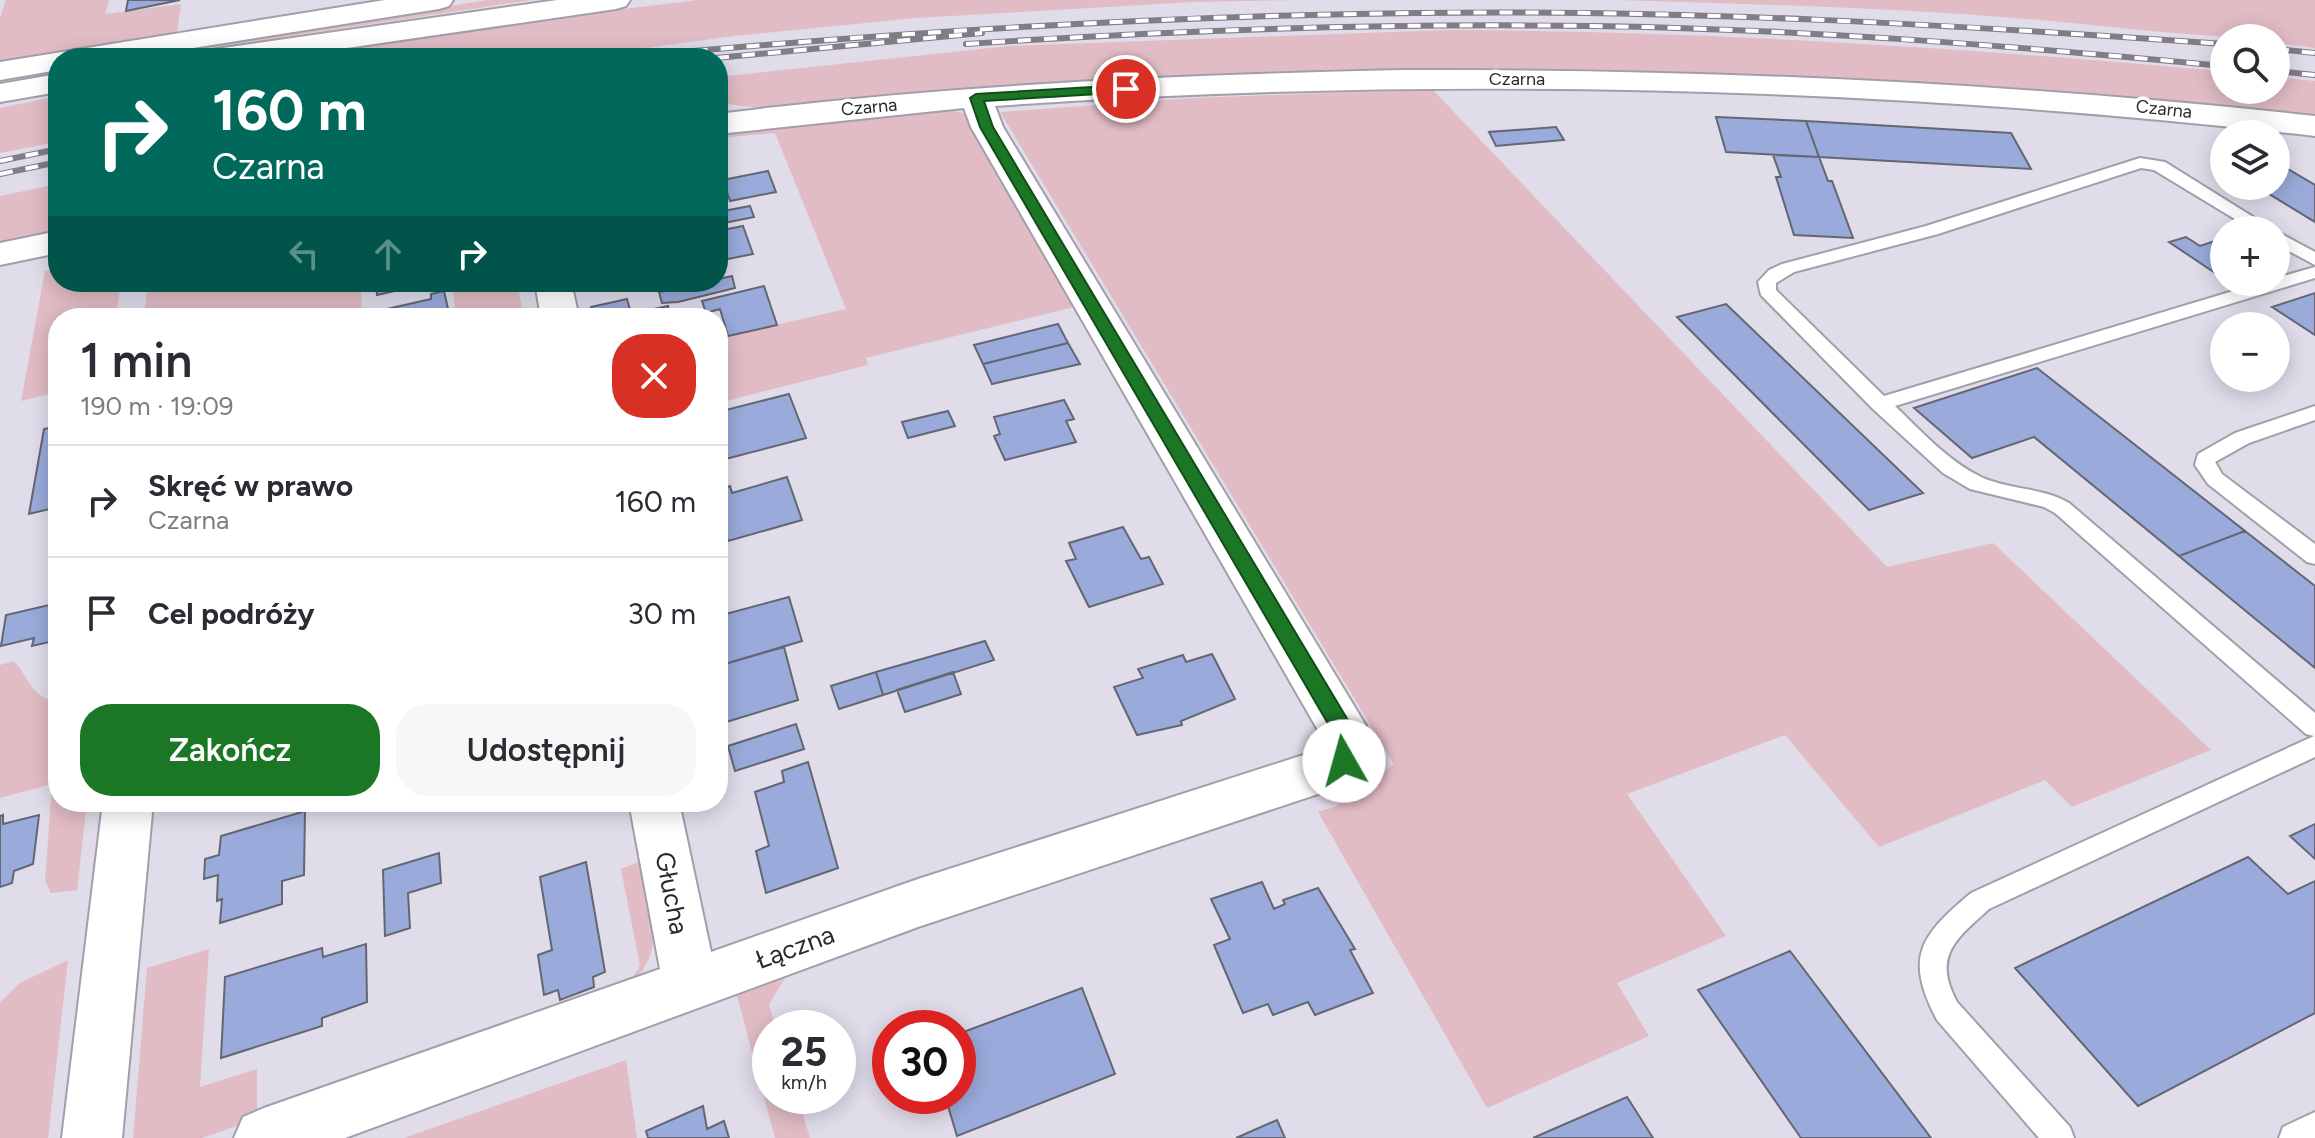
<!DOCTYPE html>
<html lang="pl">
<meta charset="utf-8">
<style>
body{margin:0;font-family:Figtree,sans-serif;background:#f7f7f7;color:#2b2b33;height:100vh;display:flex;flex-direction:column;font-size:30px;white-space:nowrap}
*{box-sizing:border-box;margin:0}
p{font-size:26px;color:#7c7c81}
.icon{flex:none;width:44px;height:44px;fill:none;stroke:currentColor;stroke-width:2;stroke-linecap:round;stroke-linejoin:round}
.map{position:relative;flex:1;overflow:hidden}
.details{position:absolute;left:48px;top:308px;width:680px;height:504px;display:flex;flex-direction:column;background:#fff;border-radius:32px;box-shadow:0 4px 20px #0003}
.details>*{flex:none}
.top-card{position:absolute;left:48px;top:48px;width:680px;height:244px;border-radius:32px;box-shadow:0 4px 20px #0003;background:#00695c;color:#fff;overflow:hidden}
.controls{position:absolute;left:2210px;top:24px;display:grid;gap:16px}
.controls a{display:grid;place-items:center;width:80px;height:80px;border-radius:50%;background:#fff;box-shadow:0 4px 20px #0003;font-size:40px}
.speed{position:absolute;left:752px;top:1010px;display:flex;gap:16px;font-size:40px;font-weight:700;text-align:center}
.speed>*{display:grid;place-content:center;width:104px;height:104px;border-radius:50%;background:#fff;box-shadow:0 4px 20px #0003;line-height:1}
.speed small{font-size:20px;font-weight:400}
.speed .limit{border:12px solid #d22;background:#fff;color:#111}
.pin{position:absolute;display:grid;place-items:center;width:68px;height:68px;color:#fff;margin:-34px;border:4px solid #fff;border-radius:50%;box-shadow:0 2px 8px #0007}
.me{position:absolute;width:88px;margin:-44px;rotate:353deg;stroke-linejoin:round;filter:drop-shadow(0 0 6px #0008)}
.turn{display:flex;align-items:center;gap:28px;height:168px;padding:0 32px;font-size:36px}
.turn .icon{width:104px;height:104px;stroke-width:2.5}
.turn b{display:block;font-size:56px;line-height:68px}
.lanes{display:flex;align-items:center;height:76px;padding:0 32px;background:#0003;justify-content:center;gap:40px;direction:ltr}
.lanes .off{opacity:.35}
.round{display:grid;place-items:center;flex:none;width:84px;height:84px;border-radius:32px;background:#f7f7f7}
.head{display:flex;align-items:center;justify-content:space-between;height:136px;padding:0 32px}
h1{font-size:48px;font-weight:600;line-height:60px}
.action{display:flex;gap:16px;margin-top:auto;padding:16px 32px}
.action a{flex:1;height:92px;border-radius:32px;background:#1b7726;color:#fff;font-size:32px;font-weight:600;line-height:92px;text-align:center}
.action a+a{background:#f7f7f7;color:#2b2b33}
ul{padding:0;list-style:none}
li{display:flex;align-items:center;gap:24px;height:112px;padding:0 32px;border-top:2px solid #e1e1e2}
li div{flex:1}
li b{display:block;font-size:30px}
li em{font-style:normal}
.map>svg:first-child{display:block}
.green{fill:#e1bcc4}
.building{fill:#9aabdb;stroke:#636772;stroke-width:2}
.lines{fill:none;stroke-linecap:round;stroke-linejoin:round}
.service-casing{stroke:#a29eaa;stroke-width:4}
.minor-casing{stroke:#a29eaa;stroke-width:4}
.secondary-casing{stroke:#a29eaa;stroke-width:4}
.service{fill:#fff;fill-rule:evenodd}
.minor{fill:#fff;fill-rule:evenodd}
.secondary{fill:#fff;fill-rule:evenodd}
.rail-casing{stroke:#807d87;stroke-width:6}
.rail{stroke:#fff;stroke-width:4;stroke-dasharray:13;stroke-linecap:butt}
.route{fill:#1b7726;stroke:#124d19;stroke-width:2}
.labels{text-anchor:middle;stroke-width:7;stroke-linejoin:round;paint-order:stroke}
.far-street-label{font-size:18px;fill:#2a282d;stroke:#fff}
.near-street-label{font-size:26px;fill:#2a282d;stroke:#fff}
</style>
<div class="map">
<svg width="2315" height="1138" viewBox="0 0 2315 1138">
<rect width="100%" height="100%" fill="#e0dcea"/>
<path class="green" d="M6,0H109L105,14L181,4L177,34L0,63V18Z
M488,0H531L143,58H116Z
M698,0H1304L1194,2L916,18L734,36L572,58H287L525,21Z
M1617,0H2315V48L2276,43V38C2193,38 2111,26 2028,19C1891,8 1754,4 1617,0Z
M1445,30C1700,31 1954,47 2208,70L2224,71V90H2276V77L2315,81V119L2122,96L1770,77L759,108L718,103V77L1009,46Z
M1432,89L1887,567L1993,543L2211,750L2072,807L2045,780L1879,847L1785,735L1627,794L1726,936L1617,983L1649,1036L1487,1108L1318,812L1334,807L1394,764L1000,112L1194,98Z
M58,96V142L0,153V108Z
M945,109L963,113L973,123L1078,306L866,358L868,365L718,403V338L846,309L775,133L720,138L719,134Z
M58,184V233L0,243V196Z
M58,268V282H121L116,318H58V392L21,401L45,271Z
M148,282H361L362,318H144Z
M452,282H517L524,318H456Z
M14,661C31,680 30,697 58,702V802H87L77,890L51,893L45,881L52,784L0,798V665Z
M641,861C650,907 670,953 627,986L640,966L621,869Z
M209,949L200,1087L257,1069V1119L202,1138H133L147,968Z
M68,960L48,1138H0V1002L20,983Z
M791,967L769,1005L776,1028H770V1096H797L810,1138H775L736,992Z
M626,1060L637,1138H404Z"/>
<path class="building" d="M128,0H180L126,11Z
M1716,117L1806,121L1819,157L1726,152Z
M1806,121L2011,133L2031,169L1819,157Z
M1556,127L1564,140L1496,146L1489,132Z
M1773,155L1819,157L1828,181H1832L1853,238L1794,235L1776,177H1781Z
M2276,162L2315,185V222L2256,186H2276Z
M768,171L776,192L730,201L723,180Z
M750,206L754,217L719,224L718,212Z
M743,226L753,254L718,261V231Z
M2186,237L2200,246L2224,238V270L2215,273L2169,242Z
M732,276L735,288L678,302L662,303L659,292L718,282V279Z
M376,282H430V283L377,295Z
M764,286L777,325L728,336L720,309L706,313L702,301Z
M444,291L449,313L424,318H379L378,311L431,299V294Z
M2315,293V335L2272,307Z
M627,299L630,310L593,318L591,307Z
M1726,304L1923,493L1869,510L1677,317Z
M668,306L670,318H612Z
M1058,324L1068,343L983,364L974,345Z
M1068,343L1080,364L992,384L983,364Z
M2037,368L2245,531L2179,556L2034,437L1972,458L1914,408Z
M789,394L806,438L718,461V412Z
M1064,400L1074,419L1066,421L1076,442L1005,460L994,436L1000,434L994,417Z
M948,411L955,426L908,438L902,422Z
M58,426V507L29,514L44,429Z
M787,477L802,520L728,541L726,534L718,536V490L730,486L732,493Z
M1123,527L1141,559L1149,557L1163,584L1089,607L1066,561L1076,559L1069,543Z
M2245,531L2315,586V668L2179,556Z
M789,597L802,641L718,666V616Z
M58,603V640L32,646L34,638L1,646L6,615Z
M985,641L994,660L883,695L876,672Z
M784,647L798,700L723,723L718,702V666Z
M1212,654L1235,699L1181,721L1182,725L1137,735L1114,687L1143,678L1138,669L1183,655L1186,662Z
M876,672L883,695L839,709L831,686Z
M953,672L961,694L905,712L897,690Z
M796,724L804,749L735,771L728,746Z
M808,762L838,868L766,893L756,851L769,846L755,792L784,782L782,771Z
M305,811L304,875L282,881V904L220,923L222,899L217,901L218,875L204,879L205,859L219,855L221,836Z
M3,815V824L39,815L33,864L14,871L12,883L0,887V816Z
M2315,824V859L2290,836Z
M439,853L441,883L408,893L410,928L385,936L383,870Z
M2248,857L2288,894L2315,881V1013L2138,1106L2015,968Z
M586,862L605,972L593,977L594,987L560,1000L558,990L544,995L538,955L552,950L540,877Z
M1262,882L1274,909L1285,904L1283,900L1318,888L1355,949L1350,950L1373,993L1315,1015L1308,1002L1273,1015L1268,1004L1243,1013L1214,945L1230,939L1211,899Z
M366,944L367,1002L322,1018V1026L221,1058L225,977L322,948L323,957Z
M1790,951L1931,1138H1801L1698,990Z
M1082,988L1115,1074L957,1136L945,1096H958V1034Z
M1627,1097L1653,1138H1533Z
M703,1106L707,1129L724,1121L729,1138H648L646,1131Z
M1277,1120L1285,1138H1236Z"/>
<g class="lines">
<defs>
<path id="service" d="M2140,158L2165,162L2274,230H2253L2154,170L2141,168L1938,234L1794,272L1776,283V290L1884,396L2263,282H2276V278L2315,267V278L1895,406C1921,431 1948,461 1981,477C2009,490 2042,487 2069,503L2315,713V757L1989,909C1956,939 1932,956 1957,1002L2070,1127L2074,1138H2039L1937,1020C1904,957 1920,936 1971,893L2314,736L2306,734L2055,513L2044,507L1970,489L1943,473L1873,409L1761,295L1758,282L1769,270L1782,264L1926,226Z
M2276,231L2315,252V265L2276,244Z
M2315,406V420L2249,443L2215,462L2222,474L2315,544V564L2307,562L2208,484L2195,465L2198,454L2235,433Z
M2315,1112V1138H2279L2283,1127Z"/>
<path id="minor" d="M385,0H453L449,6L439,9L130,58H58V70L0,80V62Z
M1404,70C1708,69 2013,83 2315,116V136C1877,86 1434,75 995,106L1003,127L1365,724C1383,760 1363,778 1330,790L918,927L345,1138H234L243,1117L264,1108L660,969L629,802H679L711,952L918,879L1322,749L1323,739L971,127L964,108L718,134V114C945,85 1175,75 1404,70Z
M58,231V253L0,265V243Z
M535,282H571L579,318H541Z
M103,802H153L122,1138H62Z"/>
<path id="secondary" d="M557,0H630L626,6L616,9L278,58H201L205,52L216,49Z
M58,74V92L0,102V84Z"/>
</defs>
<use href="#service" class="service-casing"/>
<use href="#minor" class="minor-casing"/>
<use href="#secondary" class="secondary-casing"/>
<use href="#service" class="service"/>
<use href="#minor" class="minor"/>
<use href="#secondary" class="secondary"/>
<defs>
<path id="rail" d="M966,44C1175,30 1383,23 1592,26C1803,29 2014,46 2224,66
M2276,49L2315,53
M617,58C883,33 1149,16 1416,13C1686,9 1955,25 2224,44
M716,58L982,33
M2276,71L2315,75
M0,161L58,149
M0,174L58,162"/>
</defs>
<use href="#rail" class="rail-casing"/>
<use href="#rail" class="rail"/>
</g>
<path class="route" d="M1126,85L1133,89L1131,92L984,101L993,127L1355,732C1360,742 1356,757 1351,767L1344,769L1336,767L1333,761L1337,739L980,127L970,98L976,94Z"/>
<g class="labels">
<g class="far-street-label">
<text x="1517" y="85">Czarna</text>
<text transform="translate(869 107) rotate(-5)" y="6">Czarna</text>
<text transform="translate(2164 109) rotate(6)" y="6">Czarna</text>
</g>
<g class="near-street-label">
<text transform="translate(672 893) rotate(79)" y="9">Głucha</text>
<text transform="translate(795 947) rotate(-20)" y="9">Łączna</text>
</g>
</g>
</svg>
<div class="controls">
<a><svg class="icon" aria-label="search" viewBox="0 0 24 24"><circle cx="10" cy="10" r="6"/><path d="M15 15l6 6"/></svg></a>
<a><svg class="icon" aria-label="layers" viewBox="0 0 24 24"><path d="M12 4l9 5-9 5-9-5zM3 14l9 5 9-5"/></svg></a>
<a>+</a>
<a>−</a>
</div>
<div class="speed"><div>25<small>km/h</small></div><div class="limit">30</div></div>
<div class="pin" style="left:1126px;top:89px;background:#d93025"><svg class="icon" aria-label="arrive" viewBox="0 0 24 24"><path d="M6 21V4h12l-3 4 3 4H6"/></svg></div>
<svg class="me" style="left:1344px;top:761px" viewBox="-20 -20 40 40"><circle r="19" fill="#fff"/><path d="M0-13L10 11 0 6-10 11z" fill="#1b7726"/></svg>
<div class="top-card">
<div class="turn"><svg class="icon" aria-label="right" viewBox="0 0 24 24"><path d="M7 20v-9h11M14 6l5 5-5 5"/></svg><div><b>160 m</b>Czarna</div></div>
<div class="lanes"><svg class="icon off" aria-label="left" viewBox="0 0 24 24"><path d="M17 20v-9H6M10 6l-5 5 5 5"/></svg><svg class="icon off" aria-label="ahead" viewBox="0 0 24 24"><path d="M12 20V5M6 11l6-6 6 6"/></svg><svg class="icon" aria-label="right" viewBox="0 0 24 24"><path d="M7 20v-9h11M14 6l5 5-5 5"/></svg></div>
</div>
<section class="details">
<div class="head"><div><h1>1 min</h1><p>190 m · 19:09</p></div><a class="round" style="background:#d93025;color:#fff"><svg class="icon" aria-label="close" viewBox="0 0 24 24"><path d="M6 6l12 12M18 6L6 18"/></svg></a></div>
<ul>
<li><svg class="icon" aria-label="right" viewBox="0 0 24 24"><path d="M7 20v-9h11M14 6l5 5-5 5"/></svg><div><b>Skręć w prawo</b><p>Czarna</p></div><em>160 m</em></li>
<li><svg class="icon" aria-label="arrive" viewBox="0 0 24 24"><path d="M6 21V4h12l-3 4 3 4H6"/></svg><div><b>Cel podróży</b></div><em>30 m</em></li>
</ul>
<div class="action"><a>Zakończ</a><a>Udostępnij</a></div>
</section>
</div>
